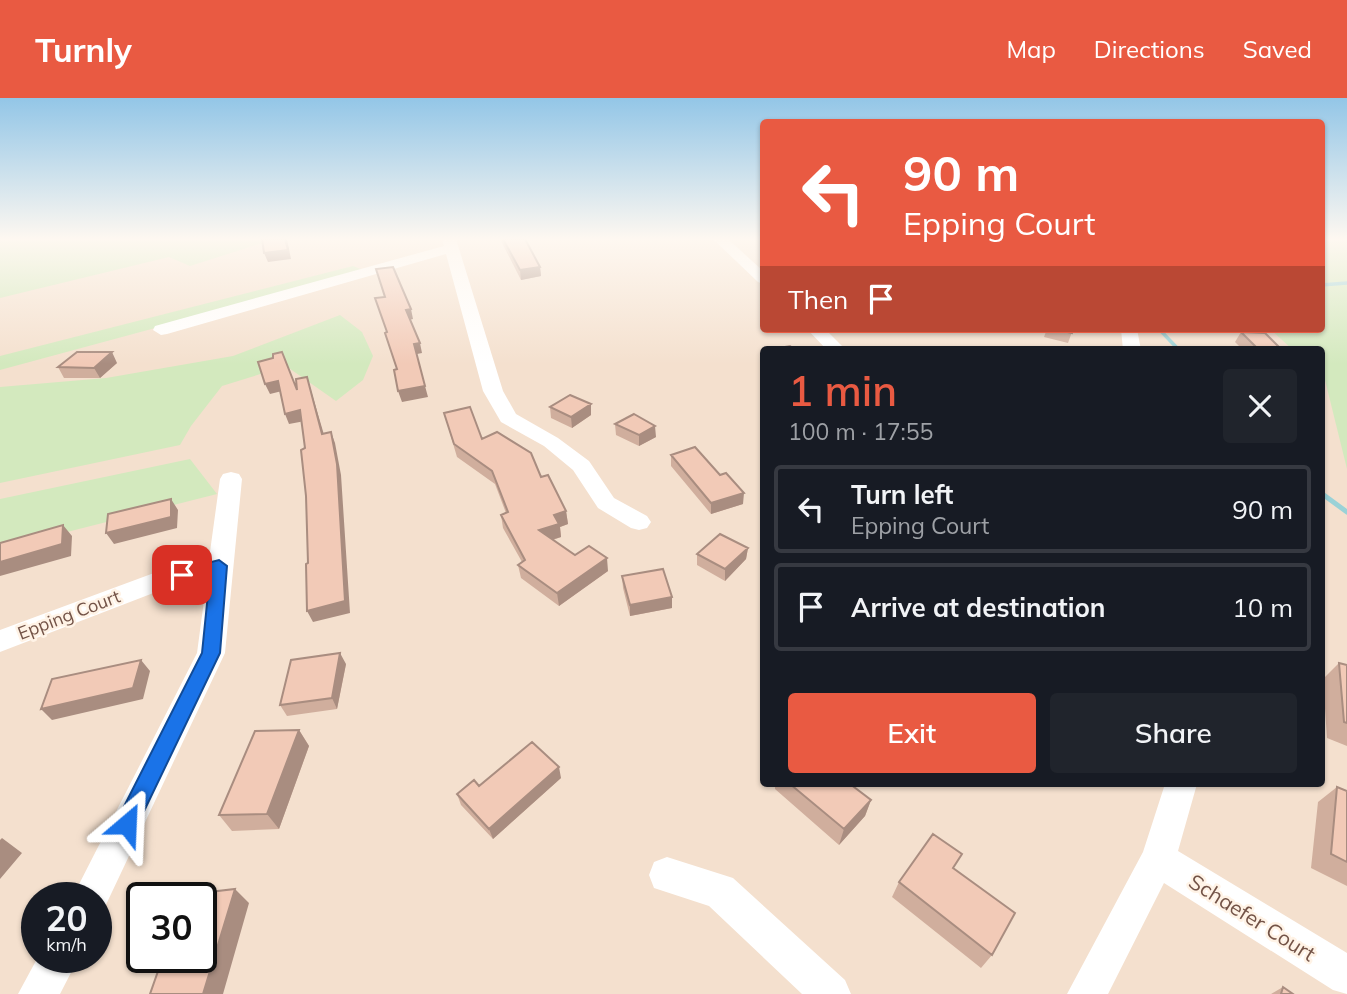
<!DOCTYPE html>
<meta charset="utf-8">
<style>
body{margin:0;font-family:Mulish,sans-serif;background:#20242c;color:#f1f3f6;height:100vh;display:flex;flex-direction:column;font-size:26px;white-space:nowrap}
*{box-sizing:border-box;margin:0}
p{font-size:23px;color:#9ea1a6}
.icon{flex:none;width:38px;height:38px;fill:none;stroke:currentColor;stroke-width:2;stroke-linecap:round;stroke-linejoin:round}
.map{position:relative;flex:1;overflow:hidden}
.drawer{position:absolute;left:760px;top:248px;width:565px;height:441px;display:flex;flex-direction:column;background:#171b24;border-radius:7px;box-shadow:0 2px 5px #0004}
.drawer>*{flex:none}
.guide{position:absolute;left:760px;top:21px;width:565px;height:214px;border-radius:7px;box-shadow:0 2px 5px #0004;background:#e95a42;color:#fff;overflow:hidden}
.speed{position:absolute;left:21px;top:784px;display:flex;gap:14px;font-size:35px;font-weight:700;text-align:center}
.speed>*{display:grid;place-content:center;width:91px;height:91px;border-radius:50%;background:#171b24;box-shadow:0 2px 5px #0004;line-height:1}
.speed small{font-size:18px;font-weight:400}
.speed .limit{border:4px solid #111;border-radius:10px;background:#fff;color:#111}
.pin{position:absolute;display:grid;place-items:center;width:60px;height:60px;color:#fff;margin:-30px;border-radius:14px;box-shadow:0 4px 10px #0006}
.me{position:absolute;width:77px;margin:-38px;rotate:26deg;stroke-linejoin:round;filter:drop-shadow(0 0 5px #0008)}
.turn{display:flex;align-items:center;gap:24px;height:147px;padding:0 28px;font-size:32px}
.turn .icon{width:91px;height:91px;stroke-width:2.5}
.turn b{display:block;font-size:49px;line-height:60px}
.then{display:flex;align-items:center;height:66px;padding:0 28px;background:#0003;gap:14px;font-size:26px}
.round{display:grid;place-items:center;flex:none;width:74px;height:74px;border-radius:7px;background:#20242c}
.overview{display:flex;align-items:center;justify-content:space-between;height:119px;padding:0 28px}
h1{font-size:42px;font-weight:600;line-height:52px;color:#e95a42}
.action{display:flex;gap:14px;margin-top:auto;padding:14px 28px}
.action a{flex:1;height:80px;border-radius:7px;background:#e95a42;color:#fff;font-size:28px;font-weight:600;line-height:80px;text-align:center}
.action a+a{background:#20242c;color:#f1f3f6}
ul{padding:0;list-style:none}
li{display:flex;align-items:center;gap:21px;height:88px;margin:0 14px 10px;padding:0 14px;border:4px solid #363941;border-radius:7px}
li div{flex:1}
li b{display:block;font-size:26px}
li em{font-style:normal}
header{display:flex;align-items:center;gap:42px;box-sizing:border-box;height:98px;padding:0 35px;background:#e95a42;color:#fff}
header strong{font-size:33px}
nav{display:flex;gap:38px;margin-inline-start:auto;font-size:24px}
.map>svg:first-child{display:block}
.residential{fill:#f4e0ce;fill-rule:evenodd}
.green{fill:#d3e9be}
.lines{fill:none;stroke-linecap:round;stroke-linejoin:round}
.stream-far1{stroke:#9ad2d7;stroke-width:3.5}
.stream{stroke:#9ad2d7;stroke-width:5}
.street{fill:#fff;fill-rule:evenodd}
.wall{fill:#d0ae9d}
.shaded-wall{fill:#a98d80}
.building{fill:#f2cab7;stroke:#a98d80;stroke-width:2}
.route{fill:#1a73e8;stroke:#114b97;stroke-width:2}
.labels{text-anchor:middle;stroke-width:5;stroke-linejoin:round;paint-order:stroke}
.street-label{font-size:18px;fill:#735347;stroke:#fff3e6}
.near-street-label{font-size:21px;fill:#735347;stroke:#fff3e6}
</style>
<header>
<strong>Turnly</strong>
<nav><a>Map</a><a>Directions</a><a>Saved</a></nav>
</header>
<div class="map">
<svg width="1347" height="896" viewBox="0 0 1347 896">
<rect width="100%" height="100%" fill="#fcefdf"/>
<path class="residential" d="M0,141H763V231H1321V141H1347V896H0ZM763,252H1321V686H763ZM37,800H96V859H37ZM142,800H201V859H142Z"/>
<path class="green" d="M0,141H275L190,168L169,159L0,200Z
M1321,141H1347V371L1325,282L1321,279V252H1293L1270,231H1321Z
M353,168L366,173L0,272V258Z
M340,217L362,234L373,258L363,282L336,303L286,268L222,288L191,328L180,347L0,385V289L106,280L233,258Z
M190,361L217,396L0,451V401Z"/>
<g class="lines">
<path class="stream-far1" d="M1321,187L1347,185
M1159,231L1179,252"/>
<path class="stream" d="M1321,395L1347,414"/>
<path class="street" d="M442,141H456L503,293L516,316L558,340L589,363L614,400L647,418L651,424L647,430L639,432L631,430L598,410L573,372L544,348L501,324L483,293L446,156L167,236L161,237L153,232L155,228L444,148Z
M713,141H728L763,173V186L758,184Z
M807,231H825L846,252H827Z
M1121,231H1137L1141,252H1123Z
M231,374L239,376L242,381L225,555L103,813L96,816V800H72L197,555L207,480L169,489L0,554V532L154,475L209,461L220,381L223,376Z
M1165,686H1197L1178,753L1347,855V896L1333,892L1164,785L1108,896H1067L1143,754Z
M667,759L733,780L845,882L851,896H802L709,808L654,790L649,777L654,764Z
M38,859H79L60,896H18Z"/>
</g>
<path class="wall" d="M500,141H525L540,169L541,178L521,182Z
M1047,231H1073L1068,245L1044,239Z
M1241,234L1282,252H1243L1235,244Z
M117,265L100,280H64L58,269Z
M591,306V317L572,330L551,320L550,309Z
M444,315L482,341L541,379L566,413L568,426L560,429L561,439L553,442L575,457L608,473L559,508L521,480L518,467L522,464L503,430L501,417L506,415L495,386L457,359Z
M615,326L656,339L639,348L616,337Z
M671,357L743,406L711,416L671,368Z
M748,450L746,461L725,483L697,467V456Z
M622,478L672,499V510L630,518L623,490Z
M1339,565L1347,567V648L1327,640L1323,581Z
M346,566L337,611L287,618L280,607Z
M299,632L309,648L279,731L232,733L219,717Z
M561,680L493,741L461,707L457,696L479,688Z
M775,686H852L851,687L871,702L865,718L839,747L775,691Z
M1337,689L1347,693V788L1311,770L1318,704Z
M954,770L992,857L981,870L892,799L899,784Z
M1283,889L1293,896H1271Z"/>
<path class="shaded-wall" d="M285,141H287L291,161L268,164L264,155Z
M540,169L541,178L521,182L520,172Z
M411,211L413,221L409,222L406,212Z
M420,245L422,255L417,256L414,246Z
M112,254L117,265L100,280L94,270Z
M307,279L310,289L327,347L322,336Z
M278,283L282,293L270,296L265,286Z
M425,288L428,299L402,304L398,293Z
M591,306V317L572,330L571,319Z
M300,312L305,323L289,326L285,316Z
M655,328L656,339L639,348V337Z
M331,334L335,345L341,377L350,515L313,524L307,513Z
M744,395L743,406L711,416V405Z
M171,401L178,412L177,430L114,446L106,435Z
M566,413L568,426L560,429L561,439L541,445L539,432L554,417Z
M63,427L72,438L71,458L0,478V464Z
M748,450L746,461L725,483V471Z
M607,460L608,473L559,508L557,495Z
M672,499V510L630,518V507Z
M340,555L346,566L337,611L332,600Z
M141,562L150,573L143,601L52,622L41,611Z
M299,632L309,648L279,731L267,716Z
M559,669L561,680L493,741L489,731Z
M871,702L865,718L839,747L844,731Z
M2,740L22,755L0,781V742Z
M235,791L249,805L223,896H203Z"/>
<path class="building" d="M262,141H285L288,152L264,155Z
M503,141H525L540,169L520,172Z
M393,169L411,211L406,212L420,245L414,246L425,288L398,293L394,272L397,271L385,235L387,234L375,200L385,199L376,171Z
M1054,231H1073L1072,235Z
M1241,234L1265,235L1282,252H1259Z
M790,248L795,252H768Z
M77,254H112L94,270L58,269Z
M282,254L297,292L296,281L307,279L322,336L331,334L337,366L345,503L307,513L306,466L308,465L306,398L301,352L305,350L300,312L285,316L278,283L265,286L258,264L273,260V256Z
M570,297L591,306L571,319L550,309Z
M470,309L482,341L497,334L531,355L541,379L548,377L566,413L554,417L559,426L539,432L575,457L589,448L607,460L557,495L518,467L525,462L501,417L508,414L492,373L454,346L444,315Z
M634,316L655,328L639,337L615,326Z
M695,349L720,377L726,375L744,395L711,405L671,357Z
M171,401V419L106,435L108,416Z
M63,427L62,446L0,464V445Z
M720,436L748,450L725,471L697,456Z
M663,471L672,499L630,507L622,478Z
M340,555L332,600L280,607L291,562Z
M141,562L133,590L41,611L52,581Z
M1339,565L1347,567V625L1344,624Z
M299,632L267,716L219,717L255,633Z
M532,644L559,669L489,731L457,696L474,682L479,688Z
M790,686H850L871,702L844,731Z
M1337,689L1347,693V764L1331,756Z
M933,736L962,756L953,770L1015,815L992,857L899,784Z
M235,791L203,896H150L163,859H201V800H183L184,797Z
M1283,889L1293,896H1281Z"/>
<linearGradient id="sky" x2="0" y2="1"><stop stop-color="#93c6e7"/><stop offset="0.53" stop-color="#fef8f1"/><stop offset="1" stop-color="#fef8f1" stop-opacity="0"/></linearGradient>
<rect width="1347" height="266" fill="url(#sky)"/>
<path class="route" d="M219,462L227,468L220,555L134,734L127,737L119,734L115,726L202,555L210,476L182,483L173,477L176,473Z"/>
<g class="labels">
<g class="street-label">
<text transform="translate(69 517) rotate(-21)" y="6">Epping Court</text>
</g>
<g class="near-street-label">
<text transform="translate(1252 820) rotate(32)" y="7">Schaefer Court</text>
</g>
</g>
</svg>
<div class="speed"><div>20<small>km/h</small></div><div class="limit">30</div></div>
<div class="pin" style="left:182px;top:477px;background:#d93025"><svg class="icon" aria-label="arrive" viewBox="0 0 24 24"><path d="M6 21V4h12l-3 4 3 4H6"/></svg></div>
<svg class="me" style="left:127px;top:726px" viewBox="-20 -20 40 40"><path d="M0-17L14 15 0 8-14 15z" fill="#1a73e8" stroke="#fff" stroke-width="4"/></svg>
<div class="guide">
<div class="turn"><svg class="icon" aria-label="left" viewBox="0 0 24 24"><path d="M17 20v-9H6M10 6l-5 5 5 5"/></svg><div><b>90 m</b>Epping Court</div></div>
<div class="then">Then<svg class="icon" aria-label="arrive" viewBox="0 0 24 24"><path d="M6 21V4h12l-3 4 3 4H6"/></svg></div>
</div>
<section class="drawer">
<div class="overview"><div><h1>1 min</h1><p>100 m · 17:55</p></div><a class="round"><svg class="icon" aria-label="close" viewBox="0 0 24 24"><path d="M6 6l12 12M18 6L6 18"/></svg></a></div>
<ul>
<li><svg class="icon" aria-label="left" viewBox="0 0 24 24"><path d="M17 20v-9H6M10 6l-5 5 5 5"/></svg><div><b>Turn left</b><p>Epping Court</p></div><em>90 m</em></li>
<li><svg class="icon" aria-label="arrive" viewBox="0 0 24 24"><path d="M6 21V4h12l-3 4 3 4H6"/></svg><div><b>Arrive at destination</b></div><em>10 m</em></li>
</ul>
<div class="action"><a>Exit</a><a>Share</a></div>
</section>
</div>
